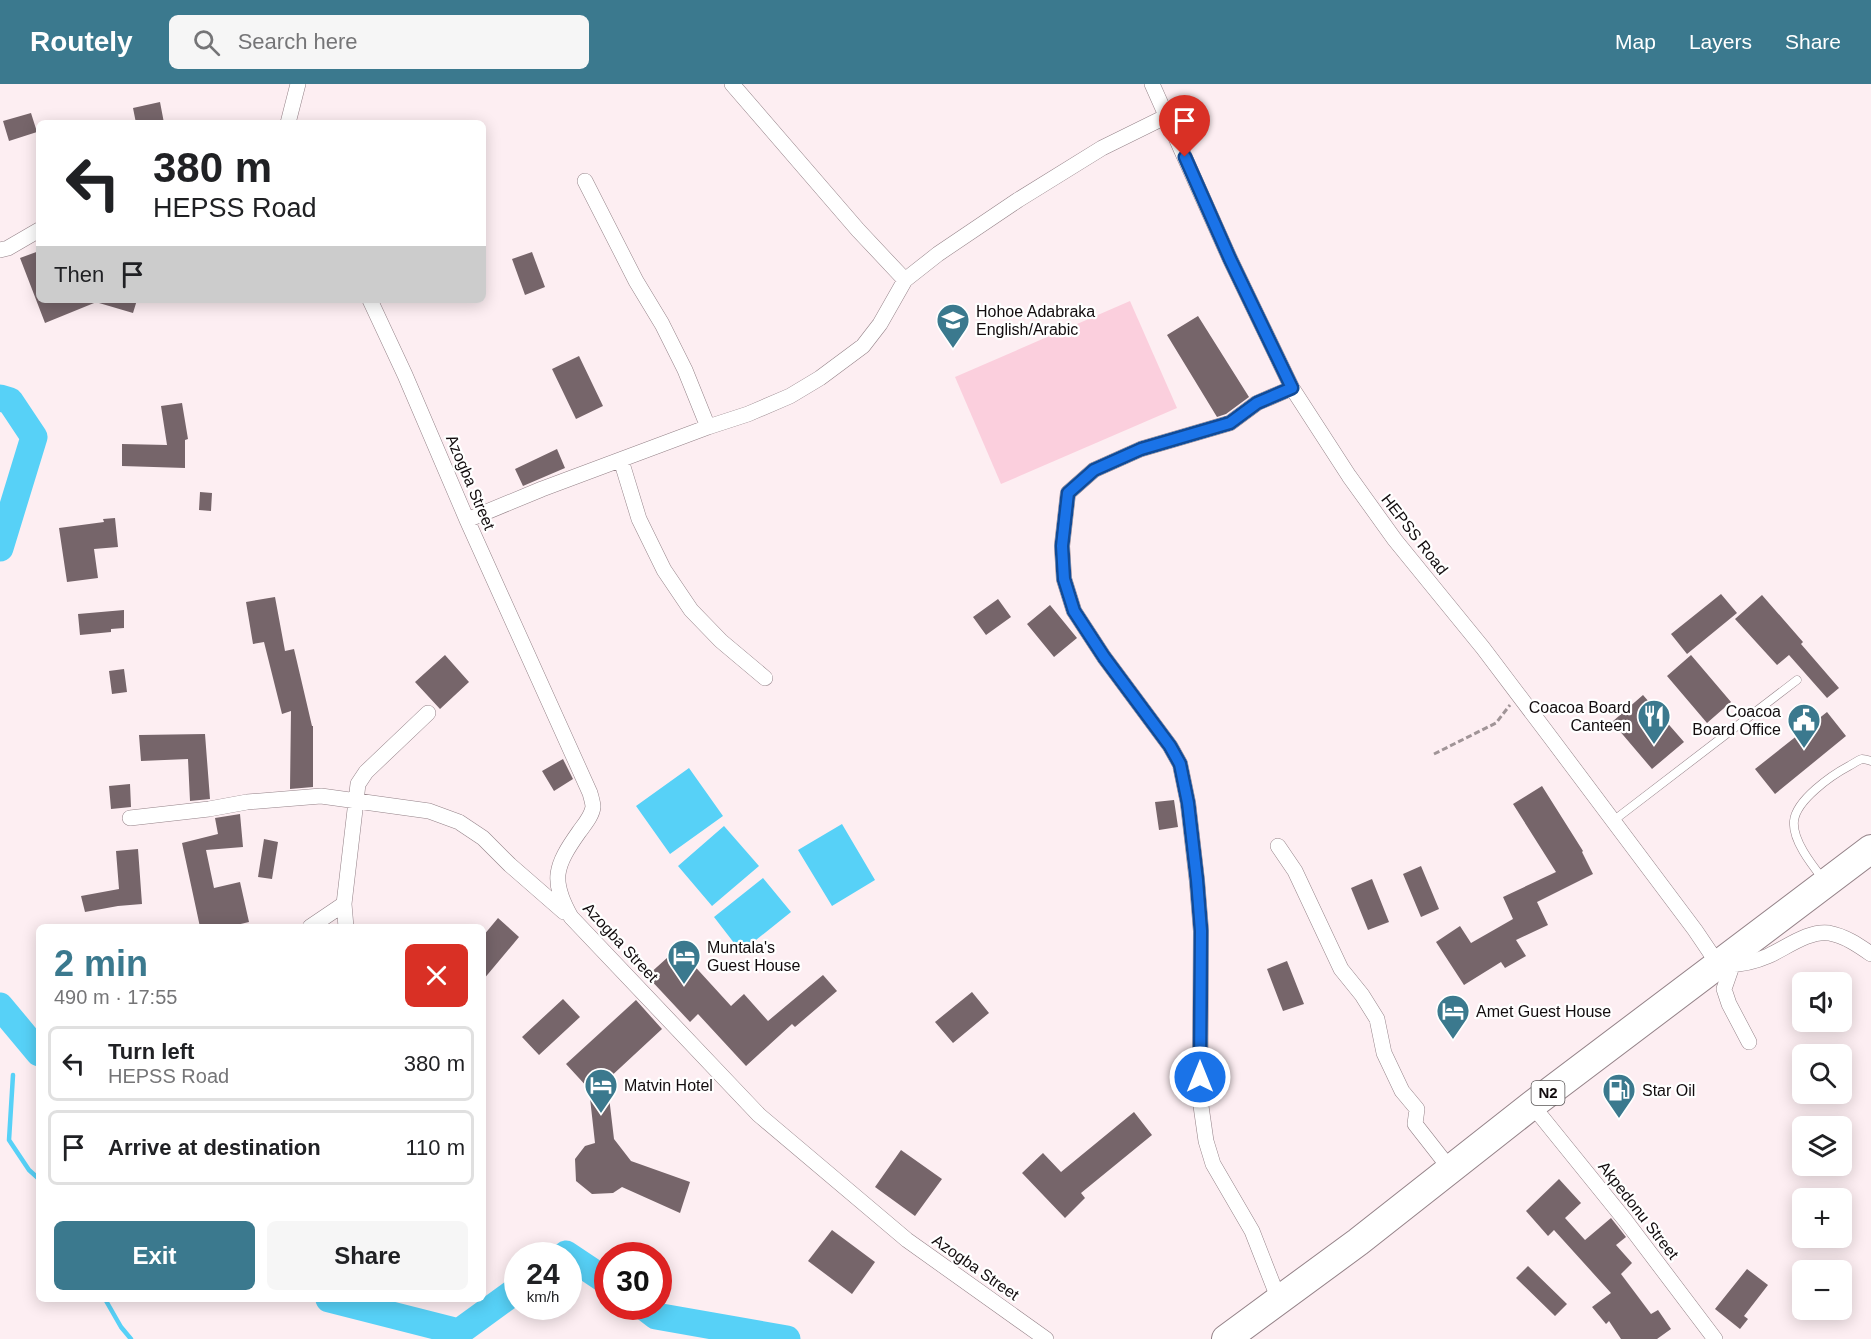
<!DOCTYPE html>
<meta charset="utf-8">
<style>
body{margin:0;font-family:Arial,sans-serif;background:#f6f6f6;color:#202124;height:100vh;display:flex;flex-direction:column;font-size:22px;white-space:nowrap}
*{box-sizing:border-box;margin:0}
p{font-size:20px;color:#757577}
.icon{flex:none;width:33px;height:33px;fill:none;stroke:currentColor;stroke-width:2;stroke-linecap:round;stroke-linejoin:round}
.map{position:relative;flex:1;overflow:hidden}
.panel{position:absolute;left:36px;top:840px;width:450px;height:378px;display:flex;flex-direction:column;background:#fff;border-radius:9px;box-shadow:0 3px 15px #0003}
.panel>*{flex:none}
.banner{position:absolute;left:36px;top:36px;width:450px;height:183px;border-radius:9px;box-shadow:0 3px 15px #0003;background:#fff;color:#202124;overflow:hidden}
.tools{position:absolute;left:1792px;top:888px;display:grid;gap:12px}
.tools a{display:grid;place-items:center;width:60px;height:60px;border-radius:9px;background:#fff;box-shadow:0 3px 15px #0003;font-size:30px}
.speed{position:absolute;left:504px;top:1158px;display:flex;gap:12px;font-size:30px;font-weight:700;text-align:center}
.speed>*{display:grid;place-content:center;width:78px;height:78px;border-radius:50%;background:#fff;box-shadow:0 3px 15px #0003;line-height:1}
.speed small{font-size:15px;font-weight:400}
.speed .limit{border:9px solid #d22;background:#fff;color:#111}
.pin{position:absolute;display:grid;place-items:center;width:51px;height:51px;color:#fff;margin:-62px -26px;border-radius:50% 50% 50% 0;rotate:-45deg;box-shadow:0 0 6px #0007}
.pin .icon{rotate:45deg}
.me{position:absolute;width:66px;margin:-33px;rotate:0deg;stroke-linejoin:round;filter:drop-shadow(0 0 4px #0008)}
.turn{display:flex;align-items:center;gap:21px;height:126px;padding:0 18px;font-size:27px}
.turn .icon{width:78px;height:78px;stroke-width:2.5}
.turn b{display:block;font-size:42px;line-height:51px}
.then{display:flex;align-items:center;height:57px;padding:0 18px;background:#0003;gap:12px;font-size:22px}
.round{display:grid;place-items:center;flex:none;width:63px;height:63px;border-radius:9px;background:#f6f6f6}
.head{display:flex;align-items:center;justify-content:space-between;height:102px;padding:0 18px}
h1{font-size:36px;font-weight:600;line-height:45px;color:#3b798e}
.action{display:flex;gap:12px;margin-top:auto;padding:12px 18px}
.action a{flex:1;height:69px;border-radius:9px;background:#3b798e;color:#fff;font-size:24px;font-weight:600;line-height:69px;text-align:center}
.action a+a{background:#f6f6f6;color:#202124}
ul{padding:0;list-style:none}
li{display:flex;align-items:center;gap:18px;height:75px;margin:0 12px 9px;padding:0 6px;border:3px solid #e0e0e0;border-radius:9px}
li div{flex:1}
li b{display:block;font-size:22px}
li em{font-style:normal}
header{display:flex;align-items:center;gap:36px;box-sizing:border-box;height:84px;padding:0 30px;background:#3b798e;color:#fff}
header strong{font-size:28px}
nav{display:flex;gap:33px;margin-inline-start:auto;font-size:21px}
.search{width:420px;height:54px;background:#f6f6f6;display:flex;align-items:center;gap:15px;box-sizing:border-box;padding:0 21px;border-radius:9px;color:#757577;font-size:22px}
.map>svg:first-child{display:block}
.green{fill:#fbcfdd}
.water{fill:#57d1f7}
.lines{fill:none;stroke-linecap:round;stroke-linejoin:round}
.stream{stroke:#57d1f7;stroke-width:4.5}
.river{stroke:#57d1f7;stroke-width:27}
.building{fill:#76656a}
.lane-casing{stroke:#948288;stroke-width:9}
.street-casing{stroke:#948288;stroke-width:16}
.highway-casing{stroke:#948288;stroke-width:30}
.path{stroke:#a09497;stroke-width:3;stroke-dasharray:6 3;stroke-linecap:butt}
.lane{stroke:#fff;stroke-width:8}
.street{stroke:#fff;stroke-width:15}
.highway{stroke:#fff;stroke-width:28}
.route-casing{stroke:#114b97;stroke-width:15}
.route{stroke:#1a73e8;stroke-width:10}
.labels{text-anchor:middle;stroke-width:4.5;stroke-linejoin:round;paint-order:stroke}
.shield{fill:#fff;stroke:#595556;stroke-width:1.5}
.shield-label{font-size:15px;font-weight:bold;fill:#120c0e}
.poi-label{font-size:16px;fill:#120c0e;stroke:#fff;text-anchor:start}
.street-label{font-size:16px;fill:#120c0e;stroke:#fff}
</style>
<header>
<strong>Routely</strong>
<div class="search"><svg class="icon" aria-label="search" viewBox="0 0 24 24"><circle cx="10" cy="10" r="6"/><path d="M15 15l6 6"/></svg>Search here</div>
<nav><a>Map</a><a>Layers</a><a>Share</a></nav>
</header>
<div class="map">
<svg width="1871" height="1255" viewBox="0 0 1871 1255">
<rect width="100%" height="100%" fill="#fdeef2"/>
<path class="green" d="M1130,217L1177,324L1001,400L955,293Z"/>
<path class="water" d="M689,684L723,732L670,770L636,722Z
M842,740L875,796L832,822L798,766Z
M724,742L759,782L712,822L678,782Z
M763,794L791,828L741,868L714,833Z"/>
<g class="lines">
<path class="stream" d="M13,991L9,1056L29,1086L39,1095
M105,1215L121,1243L131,1255"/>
<path class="river" d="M0,314L10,317L34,353L0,464
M0,922L39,969
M564,1172L566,1170L608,1198
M329,1215L459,1248L518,1205
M643,1222L656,1232L787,1255"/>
</g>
<path class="building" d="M160,18L164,39H136L133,24Z
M31,29L37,48L9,57L3,37Z
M39,167V216H137L133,229L99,219V217L45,239L20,174Z
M532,168L545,203L525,211L512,175Z
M1198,232L1249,313L1226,330L1217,333L1167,251Z
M579,272L603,322L576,335L552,285Z
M182,319L188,355L185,356V384L122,382V360L167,361L161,322Z
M557,365L565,384L523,402L515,385Z
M200,408L212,409L211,427L199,426Z
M115,434L118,463L94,465L98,494L67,498L59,444L104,438L103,435Z
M1721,510L1737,529L1687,570L1671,550Z
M1762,511L1803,558L1801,560L1839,604L1827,614L1789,571L1777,581L1735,535Z
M275,513L285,567L294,565L312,642H313V703L290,705L291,627L282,630L264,558L253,560L246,518Z
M998,515L1011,533L986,551L973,533Z
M1050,521L1077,554L1054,573L1027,540Z
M124,526V544L111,545V548L80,551L78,530Z
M445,571L469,598L440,625L415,598Z
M1691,571L1731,618L1707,639L1667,592Z
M124,585L127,608L112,610L109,587Z
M1643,611L1684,658L1652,685L1612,638Z
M1827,628L1846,652L1775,710L1755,685Z
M205,650L210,715L190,717L188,675L141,677L139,651Z
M563,675L573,695L554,707L542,687Z
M130,700L131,723L111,725L109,702Z
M1542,702L1583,767L1582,768L1593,790L1537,818L1548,841L1516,856L1526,872L1505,884L1501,878L1464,901L1436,858L1460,842L1471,859L1513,835L1503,813L1556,788L1513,720Z
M1174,716L1178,743L1159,746L1155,718Z
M240,730L243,763L206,766L214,804L240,798L249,838L228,843H200L182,759L218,750L215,734Z
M264,755L278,758L272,795L258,793Z
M138,765L142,820L118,822L85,828L81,812L119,805L116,767Z
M1421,782L1439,825L1421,833L1403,790Z
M1372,795L1389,838L1368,846L1351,804Z
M498,834L519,853L483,896V852Z
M678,864L731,922L744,910L768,937L823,891L837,907L795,943L792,940L746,982L698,930L690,938L647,892Z
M1287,877L1304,920L1283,927L1267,885Z
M972,908L989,929L953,959L935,938Z
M563,915L580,933L539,971L522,953Z
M636,916L662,945L607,996L614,1055L631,1077L690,1098L680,1129L622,1103L613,1109L592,1110L576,1097L575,1075L585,1062L595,1059L589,1005L566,980Z
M1134,1028L1152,1051L1081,1109L1085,1114L1065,1134L1022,1089L1043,1069L1061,1088Z
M901,1066L942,1095L915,1132L875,1103Z
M1559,1095L1581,1119L1565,1134L1585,1156L1611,1134L1626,1153L1616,1161L1632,1179L1621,1190L1651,1230L1658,1226L1671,1245L1657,1255H1621L1609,1237L1606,1240L1592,1223L1611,1209L1554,1146L1548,1152L1526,1127Z
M832,1146L875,1178L852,1210L808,1177Z
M1528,1182L1567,1220L1555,1232L1516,1194Z
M1747,1185L1768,1201L1744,1232L1748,1235L1740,1245L1715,1225Z"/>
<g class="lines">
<defs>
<path id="lane" d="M1613,737L1797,596
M1823,795C1812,781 1792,756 1794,737C1796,716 1832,691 1849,682C1853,680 1858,676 1862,675C1865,675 1868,676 1871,677"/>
<path id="street" d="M732,0L858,146L905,196
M1152,0L1230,175L1292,304L1349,392L1395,456L1483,564L1551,654L1695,846L1718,880C1735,882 1752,879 1768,872C1786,864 1809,846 1829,849C1845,852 1858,861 1871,870
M288,39L298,0
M585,97L636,197L662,240L685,286L708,343
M0,166L8,164L39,146
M370,216L405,291L467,436L590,709C591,713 593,719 593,723C592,732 584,741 579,748C555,782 550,796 571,833L759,1031L907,1156L1046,1255
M621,376L639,435L664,486L691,526L721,557L765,594
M467,436L542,405L708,343L748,330L790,312L820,294L863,262L880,240L905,196L938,170L1018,116L1102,64L1167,32
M130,734L209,725L247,718L321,712L429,727L459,738L483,754L510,781L564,828
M1278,762L1295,787L1341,885L1362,911L1377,935L1384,969L1402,1007L1417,1025L1415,1040L1451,1086
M310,843L344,820
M346,843L344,820L358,700L366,688L428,629
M1732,882L1724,905L1729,920L1749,958
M1532,1021L1625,1136L1715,1255
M1279,1216L1252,1147L1213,1080L1206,1057L1200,1015L1201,847L1197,797L1188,719L1180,680L1170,662L1104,573L1074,527L1064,495L1062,462L1068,409L1094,386L1141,365L1230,339L1257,319L1292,304"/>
<path id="highway" d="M1226,1255L1358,1158L1532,1021L1871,765"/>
</defs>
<use href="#lane" class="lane-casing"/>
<use href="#street" class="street-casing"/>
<use href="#highway" class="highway-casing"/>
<path class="path" d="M1434,670L1496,639L1510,621"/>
<use href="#lane" class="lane"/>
<use href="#street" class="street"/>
<use href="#highway" class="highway"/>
</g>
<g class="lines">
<defs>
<path id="route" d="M1185,73L1230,175L1292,304L1257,319L1230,339L1141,365L1094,386L1068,409L1062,462L1064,495L1074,527L1104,573L1170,662L1180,680L1188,719L1197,796L1201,847L1200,993"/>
</defs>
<use href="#route" class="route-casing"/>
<use href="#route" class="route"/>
</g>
<defs>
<symbol id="school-pin" viewBox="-11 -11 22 30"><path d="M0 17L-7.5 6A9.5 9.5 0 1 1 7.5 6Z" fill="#3b798e" stroke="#fff"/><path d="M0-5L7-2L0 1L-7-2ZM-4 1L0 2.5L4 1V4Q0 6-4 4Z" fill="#fff"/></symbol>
<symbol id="restaurant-pin" viewBox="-11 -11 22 30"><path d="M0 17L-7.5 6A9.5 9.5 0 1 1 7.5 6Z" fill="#3b798e" stroke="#fff"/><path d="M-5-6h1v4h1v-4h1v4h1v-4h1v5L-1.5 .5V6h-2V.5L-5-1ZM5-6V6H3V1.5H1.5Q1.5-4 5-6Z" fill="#fff"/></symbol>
<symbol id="civic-pin" viewBox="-11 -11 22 30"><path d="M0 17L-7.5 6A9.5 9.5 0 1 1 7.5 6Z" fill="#3b798e" stroke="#fff"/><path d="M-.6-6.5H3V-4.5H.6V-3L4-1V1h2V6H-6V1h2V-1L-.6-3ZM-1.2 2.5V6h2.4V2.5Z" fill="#fff"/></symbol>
<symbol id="hotel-pin" viewBox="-11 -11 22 30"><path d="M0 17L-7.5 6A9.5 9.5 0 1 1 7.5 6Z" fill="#3b798e" stroke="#fff"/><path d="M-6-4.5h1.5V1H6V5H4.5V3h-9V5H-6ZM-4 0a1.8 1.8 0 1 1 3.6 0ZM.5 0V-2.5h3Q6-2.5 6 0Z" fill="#fff"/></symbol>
<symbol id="fuel-pin" viewBox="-11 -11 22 30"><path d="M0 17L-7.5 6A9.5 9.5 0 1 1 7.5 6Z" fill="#3b798e" stroke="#fff"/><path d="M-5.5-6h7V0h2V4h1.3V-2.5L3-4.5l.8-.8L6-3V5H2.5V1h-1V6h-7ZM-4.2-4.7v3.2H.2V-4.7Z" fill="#fff"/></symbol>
</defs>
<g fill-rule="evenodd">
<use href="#school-pin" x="934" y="217" width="38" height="52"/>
<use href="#restaurant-pin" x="1635" y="613" width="38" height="52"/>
<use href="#civic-pin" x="1785" y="617" width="38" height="52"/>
<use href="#hotel-pin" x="665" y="853" width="38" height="52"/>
<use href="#hotel-pin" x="1434" y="908" width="38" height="52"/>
<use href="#hotel-pin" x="582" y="982" width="38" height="52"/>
<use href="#fuel-pin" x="1600" y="987" width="38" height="52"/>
</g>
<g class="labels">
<rect class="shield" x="1531.5" y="997" width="33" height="24" rx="4.5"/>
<g class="shield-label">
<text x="1548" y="1014">N2</text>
</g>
<g class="poi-label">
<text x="976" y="233">Hohoe Adabraka<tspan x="976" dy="18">English/Arabic</tspan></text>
<text x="1631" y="629" text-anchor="end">Coacoa Board<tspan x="1631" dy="18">Canteen</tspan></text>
<text x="1781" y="633" text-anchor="end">Coacoa<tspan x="1781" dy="18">Board Office</tspan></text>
<text x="707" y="869">Muntala's<tspan x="707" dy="18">Guest House</tspan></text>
<text x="1476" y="933">Amet Guest House</text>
<text x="624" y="1007">Matvin Hotel</text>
<text x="1642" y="1012">Star Oil</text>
</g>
<g class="street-label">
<text transform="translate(471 398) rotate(67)" y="6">Azogba Street</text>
<text transform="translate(1415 450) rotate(52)" y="6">HEPSS Road</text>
<text transform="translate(621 858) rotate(47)" y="6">Azogba Street</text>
<text transform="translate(1639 1126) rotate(52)" y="6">Akpedonu Street</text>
<text transform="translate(976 1183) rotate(35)" y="6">Azogba Street</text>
</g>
</g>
</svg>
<div class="tools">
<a><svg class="icon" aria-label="sound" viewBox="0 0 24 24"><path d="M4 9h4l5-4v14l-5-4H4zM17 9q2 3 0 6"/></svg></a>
<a><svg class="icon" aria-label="search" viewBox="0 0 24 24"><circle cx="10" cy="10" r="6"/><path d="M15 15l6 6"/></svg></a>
<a><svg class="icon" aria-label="layers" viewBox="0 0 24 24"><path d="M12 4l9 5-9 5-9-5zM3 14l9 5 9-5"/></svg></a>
<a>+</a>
<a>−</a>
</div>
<div class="speed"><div>24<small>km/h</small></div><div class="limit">30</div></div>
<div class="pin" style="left:1185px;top:73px;background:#d93025"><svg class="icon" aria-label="arrive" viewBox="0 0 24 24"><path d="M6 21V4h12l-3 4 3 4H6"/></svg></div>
<svg class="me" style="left:1200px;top:993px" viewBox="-20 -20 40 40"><circle r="17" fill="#1a73e8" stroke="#fff" stroke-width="3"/><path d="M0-11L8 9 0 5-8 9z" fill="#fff"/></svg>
<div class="banner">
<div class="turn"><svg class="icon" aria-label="left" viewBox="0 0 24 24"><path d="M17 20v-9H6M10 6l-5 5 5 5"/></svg><div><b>380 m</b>HEPSS Road</div></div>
<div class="then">Then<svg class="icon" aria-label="arrive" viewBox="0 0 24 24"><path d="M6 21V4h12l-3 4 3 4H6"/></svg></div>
</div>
<section class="panel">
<div class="head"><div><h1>2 min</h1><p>490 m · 17:55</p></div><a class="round" style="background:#d93025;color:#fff"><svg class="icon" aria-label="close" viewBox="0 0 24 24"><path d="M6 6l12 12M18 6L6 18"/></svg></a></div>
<ul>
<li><svg class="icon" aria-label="left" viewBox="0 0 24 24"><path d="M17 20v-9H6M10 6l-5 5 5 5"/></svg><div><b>Turn left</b><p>HEPSS Road</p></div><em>380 m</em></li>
<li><svg class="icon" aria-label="arrive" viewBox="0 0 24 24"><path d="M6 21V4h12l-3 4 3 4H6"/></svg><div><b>Arrive at destination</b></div><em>110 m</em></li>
</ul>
<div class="action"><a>Exit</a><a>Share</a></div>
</section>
</div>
